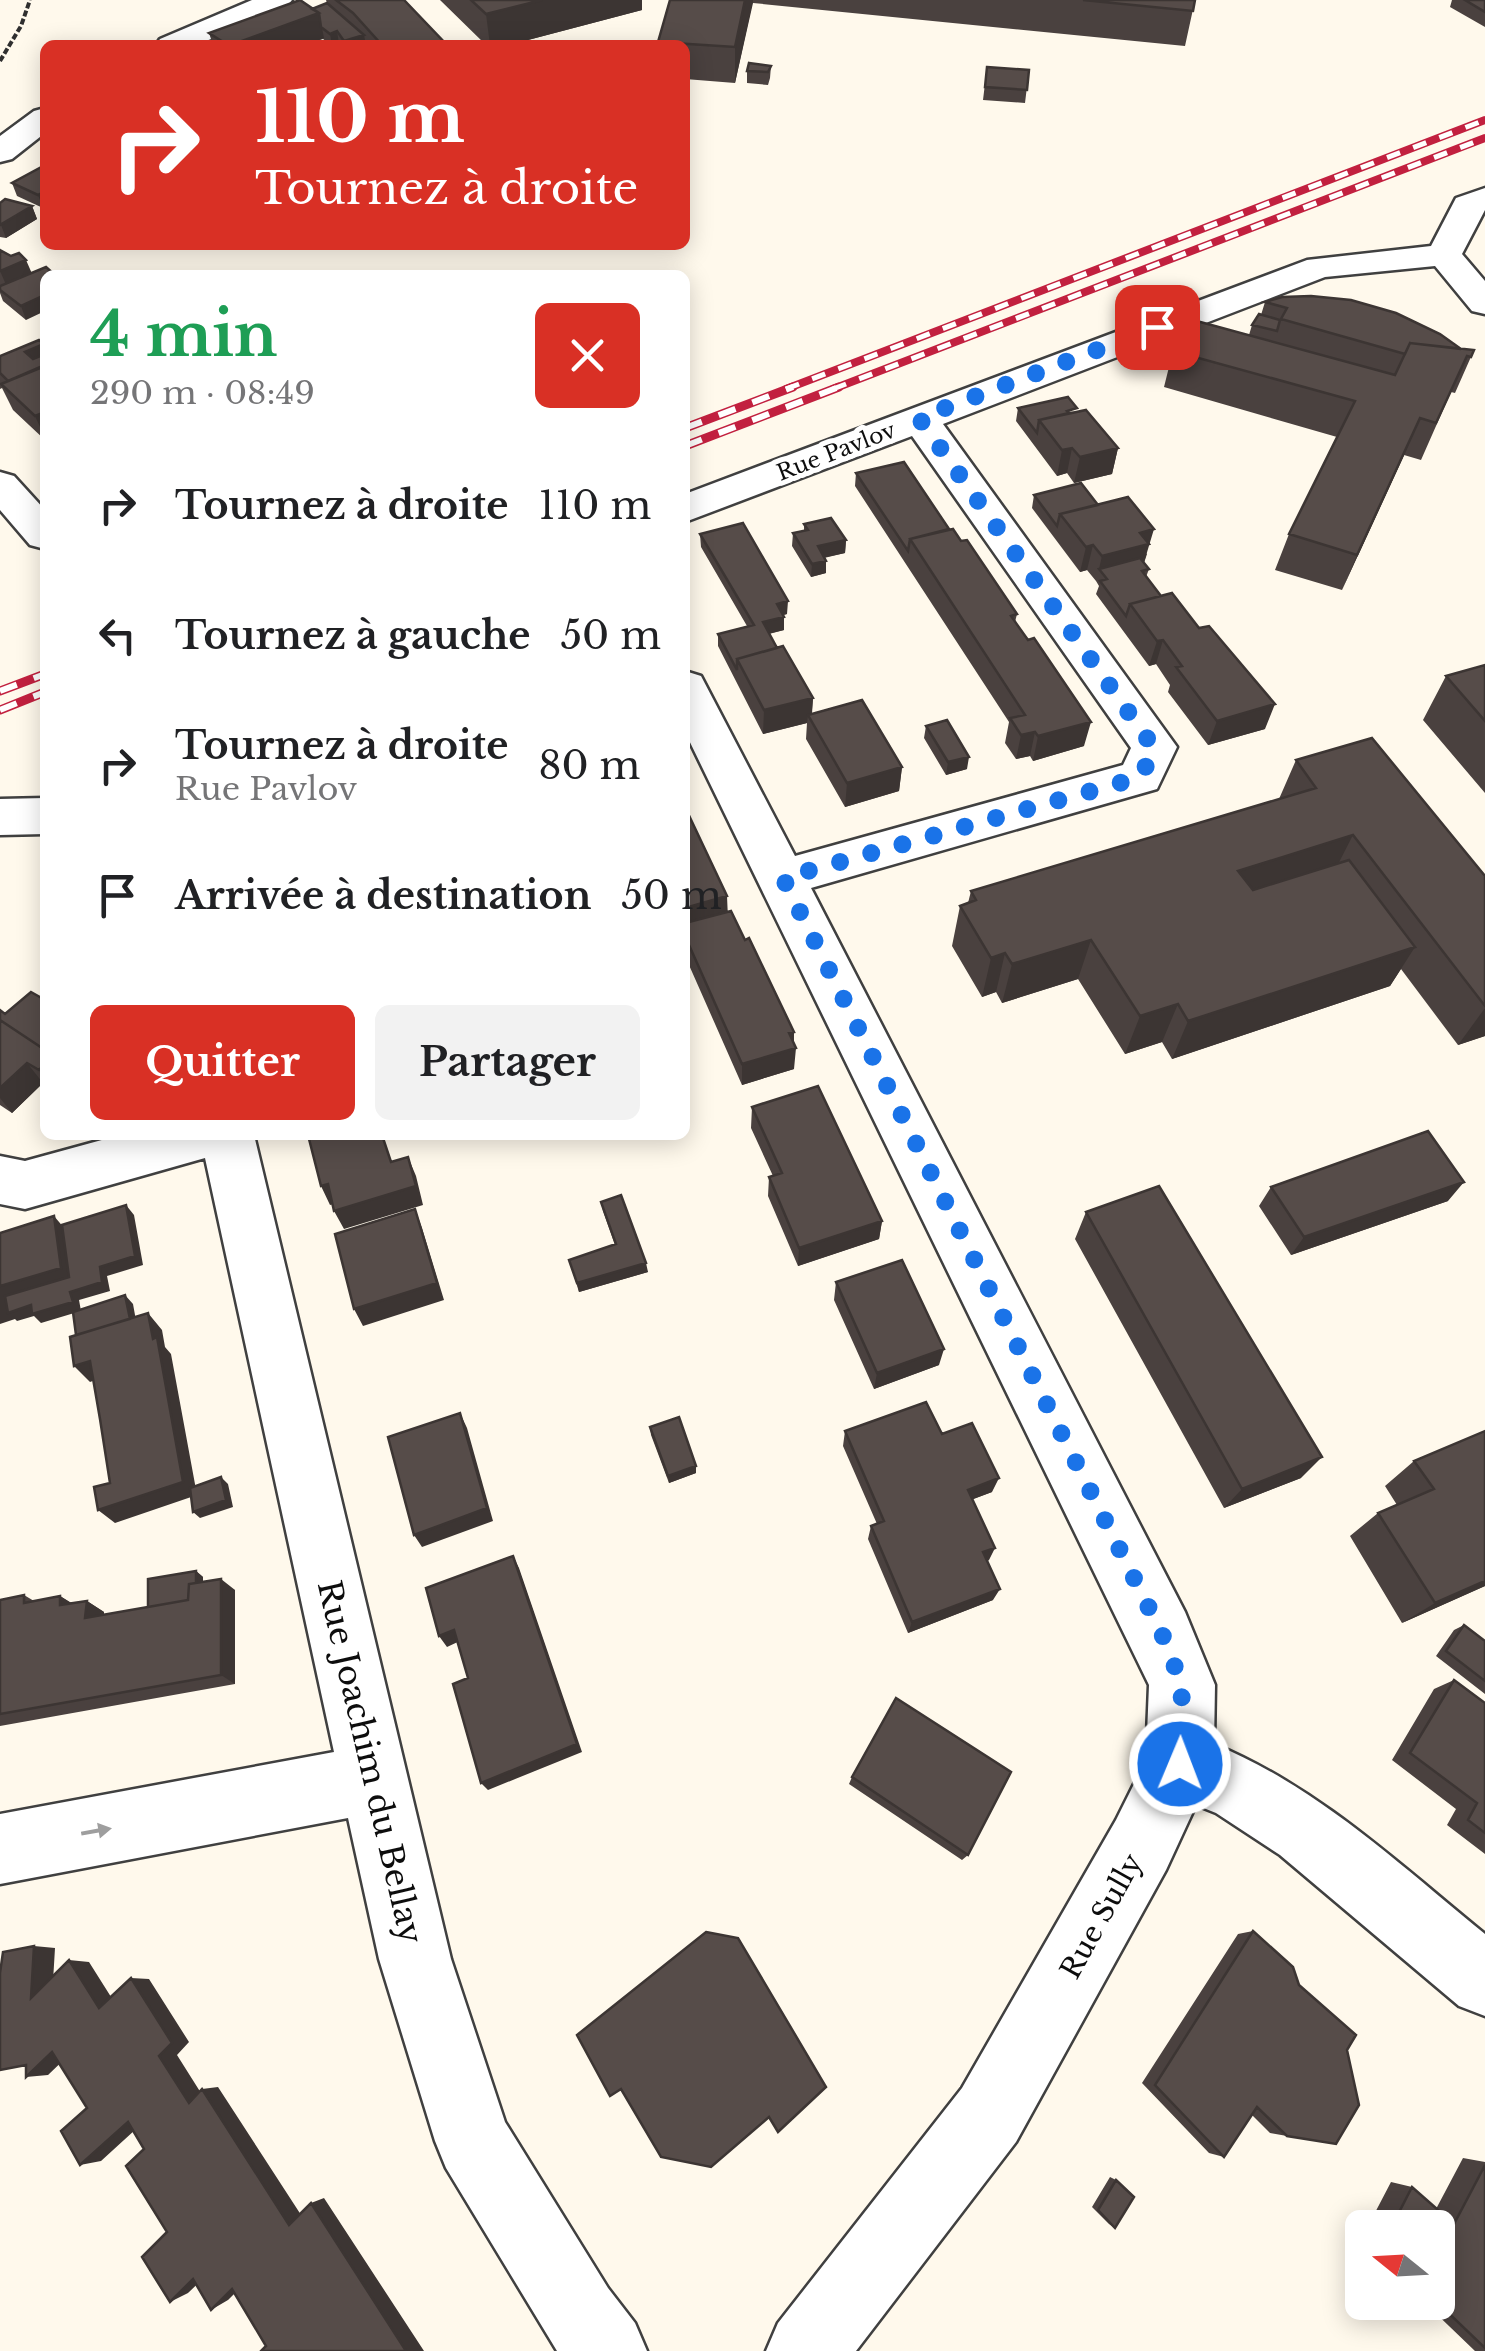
<!DOCTYPE html>
<html lang="fr">
<meta charset="utf-8">
<style>
body{margin:0;font-family:"Libre Baskerville",serif;background:#f2f2f2;color:#202124;height:100vh;display:flex;flex-direction:column;font-size:38px;white-space:nowrap}
*{box-sizing:border-box;margin:0}
p{font-size:32px;color:#757577}
.icon{flex:none;width:55px;height:55px;fill:none;stroke:currentColor;stroke-width:2;stroke-linecap:round;stroke-linejoin:round}
.map{position:relative;flex:1;overflow:hidden}
.details{position:absolute;left:40px;top:270px;width:650px;height:870px;display:flex;flex-direction:column;background:#fff;border-radius:15px;box-shadow:0 5px 25px #0003}
.details>*{flex:none}
.top-card{position:absolute;left:40px;top:40px;width:650px;height:210px;border-radius:15px;box-shadow:0 5px 25px #0003;background:#d93025;color:#fff;overflow:hidden}
.needle{width:65px;rotate:288deg}
.buttons{position:absolute;left:1345px;top:2210px;display:grid;gap:20px}
.buttons a{display:grid;place-items:center;width:110px;height:110px;border-radius:15px;background:#fff;box-shadow:0 5px 25px #0003;font-size:50px}
.pin{position:absolute;display:grid;place-items:center;width:85px;height:85px;color:#fff;margin:-42px;border-radius:20px;box-shadow:0 5px 15px #0006}
.me{position:absolute;width:110px;margin:-55px;rotate:1deg;stroke-linejoin:round;filter:drop-shadow(0 0 8px #0008)}
.turn{display:flex;align-items:center;gap:35px;height:210px;padding:0 50px;font-size:45px}
.turn .icon{width:130px;height:130px;stroke-width:2.5}
.turn b{display:block;font-size:70px;line-height:85px}
.round{display:grid;place-items:center;flex:none;width:105px;height:105px;border-radius:15px;background:#f2f2f2}
.overview{display:flex;align-items:center;justify-content:space-between;height:170px;padding:0 50px}
h1{font-size:60px;font-weight:800;line-height:75px;color:#1e9e55}
.action{display:flex;gap:20px;margin-top:auto;padding:20px 50px}
.action a{flex:1;height:115px;border-radius:15px;background:#d93025;color:#fff;font-size:40px;font-weight:800;line-height:115px;text-align:center}
.action a+a{background:#f2f2f2;color:#202124}
ul{padding:0;list-style:none}
li{display:flex;align-items:center;gap:30px;height:130px;padding:0 50px}
li div{flex:1}
li b{display:block;font-size:38px}
li em{font-style:normal}
.map>svg:first-child{display:block}
.lines{fill:none;stroke-linecap:round;stroke-linejoin:round}
.minor-casing{stroke:#404040;stroke-width:5}
.path{stroke:#2f2f2f;stroke-width:4;stroke-dasharray:6 2.5;stroke-linecap:butt}
.minor{fill:#fff;fill-rule:evenodd}
.rail-far1-casing{stroke:#c2203f;stroke-width:8}
.rail-casing{stroke:#c2203f;stroke-width:9}
.rail-far1{stroke:#fff;stroke-width:5;stroke-dasharray:14;stroke-linecap:butt}
.rail{stroke:#fff;stroke-width:6;stroke-dasharray:18;stroke-linecap:butt}
.wall{fill:#4a413f}
.shaded-wall{fill:#3c3533}
.building{fill:#564c49;stroke:#3c3533;stroke-width:2.5}
.oneway{fill:#9e9e9e}
.route{stroke:#1a73e8;stroke-width:18;stroke-dasharray:0 32.4}
.labels{text-anchor:middle;stroke-width:10;stroke-linejoin:round;paint-order:stroke}
.far-street-label{font-size:22px;fill:#0d0d0d;stroke:#fff}
.street-label{font-size:28px;fill:#0d0d0d;stroke:#fff}
.near-street-label{font-size:32px;fill:#0d0d0d;stroke:#fff}
</style>
<div class="map">
<svg width="1485" height="2351" viewBox="0 0 1485 2351">
<rect width="100%" height="100%" fill="#fff9ec"/>
<g class="lines">
<defs>
<path id="minor" d="M252,0H292L287,6L197,45H156L160,39Z
M45,108V133L12,159L0,162V136L34,111Z
M1485,188V210L1462,254L1485,281V314L1472,311L1435,266L1325,277L943,424L1177,747L1157,789L811,888L1185,1612L1215,1685L1214,1744C1318,1787 1399,1864 1485,1934V2016L1459,2006L1280,1855L1216,1813L1196,1805L1166,1870L1016,2142L856,2351H766L778,2323L962,2088L1116,1820L1146,1760L1149,1685L685,732V671L701,676L795,856L1123,765L1131,748L912,436L685,522V494L1307,260L1431,246L1456,198Z
M0,472L14,476L45,510V549L30,545L0,510Z
M45,798V834L0,835V799Z
M120,1135H254L451,1959L505,2122L608,2288L635,2323L647,2351H557L446,2168L435,2141L379,1959L348,1818L0,1884V1814L334,1752L205,1158L25,1209L0,1204V1156L25,1161Z"/>
</defs>
<use href="#minor" class="minor-casing"/>
<path class="path" d="M0,61L21,26L30,0"/>
<use href="#minor" class="minor"/>
<defs>
<path id="rail-far1" d="M786,389L1485,120
M833,389L1485,138"/>
<path id="rail" d="M685,428L793,387
M685,446L839,387
M0,691L45,674
M0,710L45,692"/>
</defs>
<use href="#rail-far1" class="rail-far1-casing"/>
<use href="#rail" class="rail-casing"/>
<use href="#rail-far1" class="rail-far1"/>
<use href="#rail" class="rail"/>
</g>
<path class="wall" d="M326,0H404L447,45H331L323,39L305,45H213L209,33L312,9L327,3Z
M440,0H642V10L509,45H486Z
M670,0H753L735,83L685,79V45H658Z
M753,0H1195L1185,46L753,3Z
M1452,0H1485V27L1450,7Z
M771,66L770,78L768,85L747,83V71Z
M987,67L1029,70L1025,103L983,100Z
M45,165V207L43,208L17,196L12,183Z
M0,203L32,206L37,219L6,238L0,237Z
M0,250L32,273L26,320L3,301L0,293Z
M1265,302L1461,349L1474,350L1455,393L1451,392L1421,460L1404,455L1342,590L1275,570L1289,534L1337,437L1164,387L1173,351L1249,335L1252,325L1261,315Z
M44,344L45,347V440L13,410L2,388L0,389V356Z
M1018,408L1077,412L1118,448L1112,474L1074,483L1067,473L1057,476L1016,421Z
M856,473L949,530L961,541L1017,614L1015,622L1084,746L1033,761L1030,756L1016,759L1005,743L1009,722L855,486Z
M1034,495L1098,505L1147,554L1144,563L1149,569L1146,577L1265,729L1208,745L1168,692L1170,685L1156,664L1149,666L1096,594L1099,586L1096,581L1087,570L1080,572L1032,508Z
M804,524L846,540L845,553L824,558L826,561V573L811,577L792,546L793,533L804,531Z
M700,534L787,614L783,615L784,630L769,634L777,648L813,698L812,714L902,767L899,791L845,807L806,739L807,723L763,734L718,646V634L747,626L701,547Z
M1485,665V793L1423,720L1446,676Z
M926,726L967,769L946,775L924,738Z
M1296,760L1485,876V1036L1458,1045L1401,969L1390,986L1172,1059L1162,1042L1125,1054L1078,979L1002,1003L996,992L982,997L952,946L960,906L968,903L971,891L1279,799Z
M685,807L728,912L745,940L794,1032V1069L742,1085L685,956Z
M45,1000V1085L43,1083L12,1113L0,1105V1010L5,1014Z
M752,1107L882,1221L879,1239L798,1266L768,1196L769,1177L773,1176L751,1128Z
M1271,1187L1448,1201L1291,1255L1259,1206Z
M601,1202L648,1272L579,1292L569,1260L615,1245L603,1211Z
M1086,1212L1301,1478L1224,1508L1075,1239Z
M836,1282L939,1365L874,1389L834,1300Z
M650,1427L696,1473L669,1483L651,1435Z
M845,1431L942,1434L992,1492L973,1499L989,1560L987,1561L993,1600L908,1633L868,1539L871,1526L877,1524L843,1446Z
M1485,1431V1586L1402,1623L1350,1536L1378,1513L1397,1505L1385,1486L1414,1461Z
M196,1571L203,1577V1582L235,1590V1684L0,1726V1600L24,1595L34,1601L60,1596L71,1603L87,1601L104,1612V1615L148,1607Z
M1464,1625L1485,1641V1694L1436,1656L1454,1630Z
M1454,1680L1485,1703V1854L1447,1825L1456,1809L1392,1760L1434,1689Z
M852,1777L968,1855L962,1860L849,1784Z
M1253,1931L1299,1985L1287,2136L1270,2133L1252,2115L1224,2157L1209,2153L1142,2083L1238,1934Z
M1463,2158L1485,2162V2351H1475L1424,2302H1438V2228H1367L1391,2182L1412,2187L1436,2209Z
M1110,2177L1116,2180L1115,2228L1109,2224L1092,2207Z"/>
<path class="shaded-wall" d="M542,0H642V10L509,45H490L486,14Z
M745,0H753V3L735,83V47Z
M319,13L324,38L305,45H231Z
M337,31L339,44L332,45L330,34Z
M364,35L366,45H345L344,41Z
M45,191V207L43,208L38,195Z
M32,206L37,219L6,238L1,225Z
M26,260L37,285L11,296L0,271Z
M45,295V311L26,320L21,306Z
M44,344L45,359L31,365L25,352Z
M45,412V438L35,416Z
M1420,418L1404,455L1342,590L1357,555Z
M1072,448L1067,473L1057,476L1062,450Z
M1118,448L1112,474L1074,483L1080,457Z
M1154,529L1142,569H1099L1102,556L1140,533Z
M846,540L845,553L817,559L818,546Z
M1093,545L1087,570L1080,572L1086,547Z
M826,561V573L811,577L812,564Z
M788,601L787,614L776,617L777,604Z
M784,617V630L763,635V622Z
M1163,640L1156,664L1149,666L1157,641Z
M813,698L811,721L808,715L807,723L763,734L764,710Z
M1275,704L1265,729L1208,745L1217,721Z
M1091,722L1084,746L1033,761L1038,736Z
M1035,732L1030,756L1016,759L1021,735Z
M969,757L967,769L946,775L948,762Z
M902,767L899,791L845,807L847,783Z
M1353,835L1332,876L1221,911L1238,871Z
M727,896L728,919L685,931V908Z
M1091,940L1078,979L1002,1003L1012,964Z
M1415,947L1390,986L1172,1059L1188,1021Z
M1005,953L996,992L982,997L991,958Z
M1178,1004L1162,1042L1125,1054L1140,1016Z
M1485,1008V1036L1458,1045Z
M794,1032L793,1049L796,1048L794,1069L742,1085V1064Z
M27,1063L43,1083L12,1113L0,1098V1088Z
M45,1064V1078L39,1070Z
M408,1157L416,1176L423,1205L344,1229L334,1211Z
M1464,1182L1448,1201L1291,1255L1304,1237Z
M328,1184L338,1203L330,1205L321,1186Z
M126,1205L134,1215L143,1265L107,1276L110,1291L79,1300L81,1311L41,1323L34,1316L17,1321L15,1319L0,1324V1286L54,1216L70,1235V1292L100,1267Z
M415,1209L422,1228L444,1300L363,1326L354,1309Z
M882,1221L879,1239L798,1266L799,1248Z
M646,1263L648,1272L579,1292L577,1283Z
M125,1295L133,1304L139,1337L131,1328Z
M148,1313L162,1330L165,1347L171,1354L197,1495L115,1523L98,1510L183,1482Z
M944,1349L939,1365L874,1389L877,1373Z
M90,1361L106,1376L90,1382L74,1366Z
M460,1413L467,1428L493,1521L422,1547L414,1535Z
M1322,1457L1301,1478L1224,1508L1242,1489Z
M696,1466V1473L669,1483L668,1476Z
M221,1477L228,1484L233,1507L200,1518L193,1512Z
M999,1478L992,1492L963,1503L968,1490Z
M995,1548L989,1560L977,1564L983,1552Z
M513,1556L519,1568L582,1752L488,1790L481,1783Z
M196,1571L203,1577L202,1611L195,1606Z
M221,1579L235,1590V1684L221,1675Z
M1485,1581V1586L1402,1623L1435,1603Z
M1000,1589L993,1600L908,1633L912,1622Z
M60,1596L78,1607L60,1605Z
M87,1601L104,1612L103,1629L85,1618Z
M454,1630L462,1640L447,1647L439,1636Z
M34,1946L55,1948L52,1998H31Z
M69,1960L89,1962L118,2008H99Z
M131,1978L149,1979L189,2042L177,2055L206,2101L189,2103L159,2056Z
M73,2051L48,2075L26,2077L52,2052Z
M218,2087L303,2218L289,2225L202,2089Z
M147,2119L101,2161L80,2165L128,2122Z
M324,2198L424,2351H406L311,2203Z
M211,2271L188,2293L170,2302L193,2279Z
M248,2280L228,2300L211,2310L232,2289Z"/>
<path class="building" d="M300,0L319,13L231,45H228L209,33Z
M336,0H404L447,45H382L353,13Z
M471,0H542L486,14Z
M670,0H745L735,47L658,42Z
M1083,0H1195L1193,11Z
M1465,0H1485V12Z
M327,3L364,35L344,41L337,31L330,34L321,27L319,13L312,9Z
M749,63L771,66L768,72L747,71Z
M987,67L1029,70L1027,90L985,87Z
M45,165V191L38,195L12,183Z
M5,199L32,206L0,225V203Z
M0,250L11,256L19,253L26,260L0,271Z
M46,267L55,275H45V295L21,306L0,290V286Z
M1311,296L1351,300L1396,313L1440,334L1461,349L1410,343L1405,354L1281,319L1287,308L1265,302L1282,297Z
M1259,314L1280,320L1277,331L1252,325Z
M1193,320L1395,375L1410,343L1474,350L1471,357L1467,356L1436,423L1420,418L1357,555L1289,534L1355,401L1173,351Z
M39,340L44,344L25,352L33,359L45,354V365L8,381L0,373V356Z
M45,366V412L35,416L1,384Z
M1068,397L1077,408L1067,411L1069,413L1039,420L1037,433L1018,408Z
M1086,410L1118,448L1080,457L1072,448L1062,450L1039,420Z
M904,462L949,529L910,539L908,551L856,473Z
M1081,483L1098,505L1060,514L1057,526L1034,495Z
M1128,497L1154,529L1140,533L1149,544L1102,556L1093,545L1086,547L1060,514Z
M831,518L846,540L818,546L826,561L812,564L793,533L808,530L804,524Z
M743,523L788,601L777,604L784,617L763,622L777,648L737,659V670L718,634L754,625L700,534Z
M953,529L961,541L967,540L1017,614L1011,616L1028,640L1034,638L1091,722L1038,736L1035,732L1021,735L1010,718L1025,715L910,539Z
M1140,558L1149,569L1142,571L1161,596L1130,604L1126,616L1100,581L1107,579L1099,569Z
M1172,593L1199,628L1209,626L1275,704L1217,721L1176,667L1182,666L1163,640L1157,641L1130,604Z
M783,646L813,698L764,710L737,659Z
M1485,665V721L1446,676Z
M862,700L902,767L847,783L808,715Z
M947,720L969,757L948,762L926,726Z
M1372,738L1485,876V1006L1353,835L1238,871L1253,890L1349,860L1415,947L1188,1021L1178,1004L1140,1016L1091,940L1012,964L1005,953L991,958L960,906L976,900L971,891L1316,788L1296,760Z
M685,807L727,896L685,908Z
M731,911L745,940L749,938L794,1032L789,1033L796,1048L742,1064L685,936V923Z
M31,992L45,1000V1050L0,1020V1010L5,1014Z
M0,1020L45,1050V1064L39,1070L27,1063L0,1088Z
M818,1086L882,1221L799,1248L769,1177L782,1173L752,1107Z
M1428,1131L1464,1182L1304,1237L1271,1187Z
M308,1135H382L391,1162L408,1157L416,1186L334,1211L328,1184L321,1186Z
M1159,1186L1322,1457L1242,1489L1086,1212Z
M621,1195L646,1263L577,1283L569,1260L616,1244L601,1202Z
M126,1205L135,1256L100,1267L102,1282L70,1292L73,1302L32,1314L31,1305L8,1313L5,1296L69,1277L62,1225Z
M415,1209L437,1283L354,1309L335,1234Z
M54,1216L61,1268L0,1286V1233Z
M902,1260L944,1349L877,1373L836,1282Z
M125,1295L130,1319L76,1335L73,1312Z
M148,1313L153,1339L157,1337L183,1482L98,1510L94,1487L110,1483L100,1419L90,1361L74,1366L70,1337Z
M926,1402L942,1434L972,1423L999,1478L968,1490L995,1548L983,1552L1000,1589L912,1622L871,1526L884,1521L845,1431Z
M460,1413L487,1508L414,1535L388,1437Z
M679,1417L696,1466L668,1476L650,1427Z
M1485,1431V1581L1435,1603L1378,1513L1434,1489L1414,1461Z
M221,1477L226,1500L193,1512L190,1488Z
M513,1556L577,1744L481,1783L453,1684L468,1678L454,1630L439,1636L426,1588Z
M196,1571V1583L189,1584L188,1600L148,1607V1579Z
M221,1579V1675L0,1714V1600L24,1595V1603L60,1596V1605L87,1601L85,1618L188,1600L189,1584Z
M1464,1625L1485,1641V1681L1446,1651Z
M1454,1680L1485,1703V1833L1468,1820L1477,1803L1410,1753Z
M896,1698L1011,1772L968,1855L852,1777Z
M1253,1931L1293,1967L1299,1985L1356,2035L1347,2050L1359,2105L1336,2144L1287,2136L1257,2107L1224,2157L1155,2085Z
M706,1932L738,1938L826,2087L778,2132L769,2117L711,2167L661,2157L621,2089L610,2096L577,2035Z
M34,1946L31,1998L69,1960L99,2008L131,1978L172,2043L159,2056L189,2103L202,2089L289,2225L311,2203L406,2351H261L266,2346L232,2289L211,2310L193,2279L170,2302L142,2257L167,2232L126,2166L144,2149L128,2122L80,2165L61,2131L87,2108L52,2052L26,2077V2065L0,2070V1973L3,1952Z
M1485,2165V2348L1437,2302L1438,2228H1391L1412,2187L1454,2224Z
M1116,2180L1134,2197L1115,2228L1098,2210Z"/>
<defs><path id="oneway-solid" d="M-6-.8H1V-3.2L6.5 0L1 3.2V.8H-6Z" transform="scale(2.5)"/></defs>
<use class="oneway" href="#oneway-solid" transform="translate(96 1831) rotate(-10)"/>
<g class="lines">
<path class="route" d="M1157,327L919,418L1154,748L1141,777L783,878L1162,1634L1182,1685L1180,1764"/>
</g>
<g class="labels">
<g class="far-street-label">
<text transform="translate(836 451) rotate(-21)" y="8">Rue Pavlov</text>
</g>
<g class="street-label">
<text transform="translate(1101 1916) rotate(-61)" y="10">Rue Sully</text>
</g>
<g class="near-street-label">
<text transform="translate(370 1762) rotate(77)" y="11">Rue Joachim du Bellay</text>
</g>
</g>
</svg>
<div class="buttons">
<a><svg class="needle" viewBox="-14 -14 28 28"><path d="M0-13l5 13h-10z" fill="#e53935"/><path d="M0 13l5-13h-10z" fill="#757577"/></svg></a>
</div>
<div class="pin" style="left:1157px;top:327px;background:#d93025"><svg class="icon" aria-label="arrive" viewBox="0 0 24 24"><path d="M6 21V4h12l-3 4 3 4H6"/></svg></div>
<svg class="me" style="left:1180px;top:1764px" viewBox="-20 -20 40 40"><circle r="17" fill="#1a73e8" stroke="#fff" stroke-width="3"/><path d="M0-11L8 9 0 5-8 9z" fill="#fff"/></svg>
<div class="top-card">
<div class="turn"><svg class="icon" aria-label="right" viewBox="0 0 24 24"><path d="M7 20v-9h11M14 6l5 5-5 5"/></svg><div><b>110 m</b>Tournez à droite</div></div>
</div>
<section class="details">
<div class="overview"><div><h1>4 min</h1><p>290 m · 08:49</p></div><a class="round" style="background:#d93025;color:#fff"><svg class="icon" aria-label="close" viewBox="0 0 24 24"><path d="M6 6l12 12M18 6L6 18"/></svg></a></div>
<ul>
<li><svg class="icon" aria-label="right" viewBox="0 0 24 24"><path d="M7 20v-9h11M14 6l5 5-5 5"/></svg><div><b>Tournez à droite</b></div><em>110 m</em></li>
<li><svg class="icon" aria-label="left" viewBox="0 0 24 24"><path d="M17 20v-9H6M10 6l-5 5 5 5"/></svg><div><b>Tournez à gauche</b></div><em>50 m</em></li>
<li><svg class="icon" aria-label="right" viewBox="0 0 24 24"><path d="M7 20v-9h11M14 6l5 5-5 5"/></svg><div><b>Tournez à droite</b><p>Rue Pavlov</p></div><em>80 m</em></li>
<li><svg class="icon" aria-label="arrive" viewBox="0 0 24 24"><path d="M6 21V4h12l-3 4 3 4H6"/></svg><div><b>Arrivée à destination</b></div><em>50 m</em></li>
</ul>
<div class="action"><a>Quitter</a><a>Partager</a></div>
</section>
</div>
